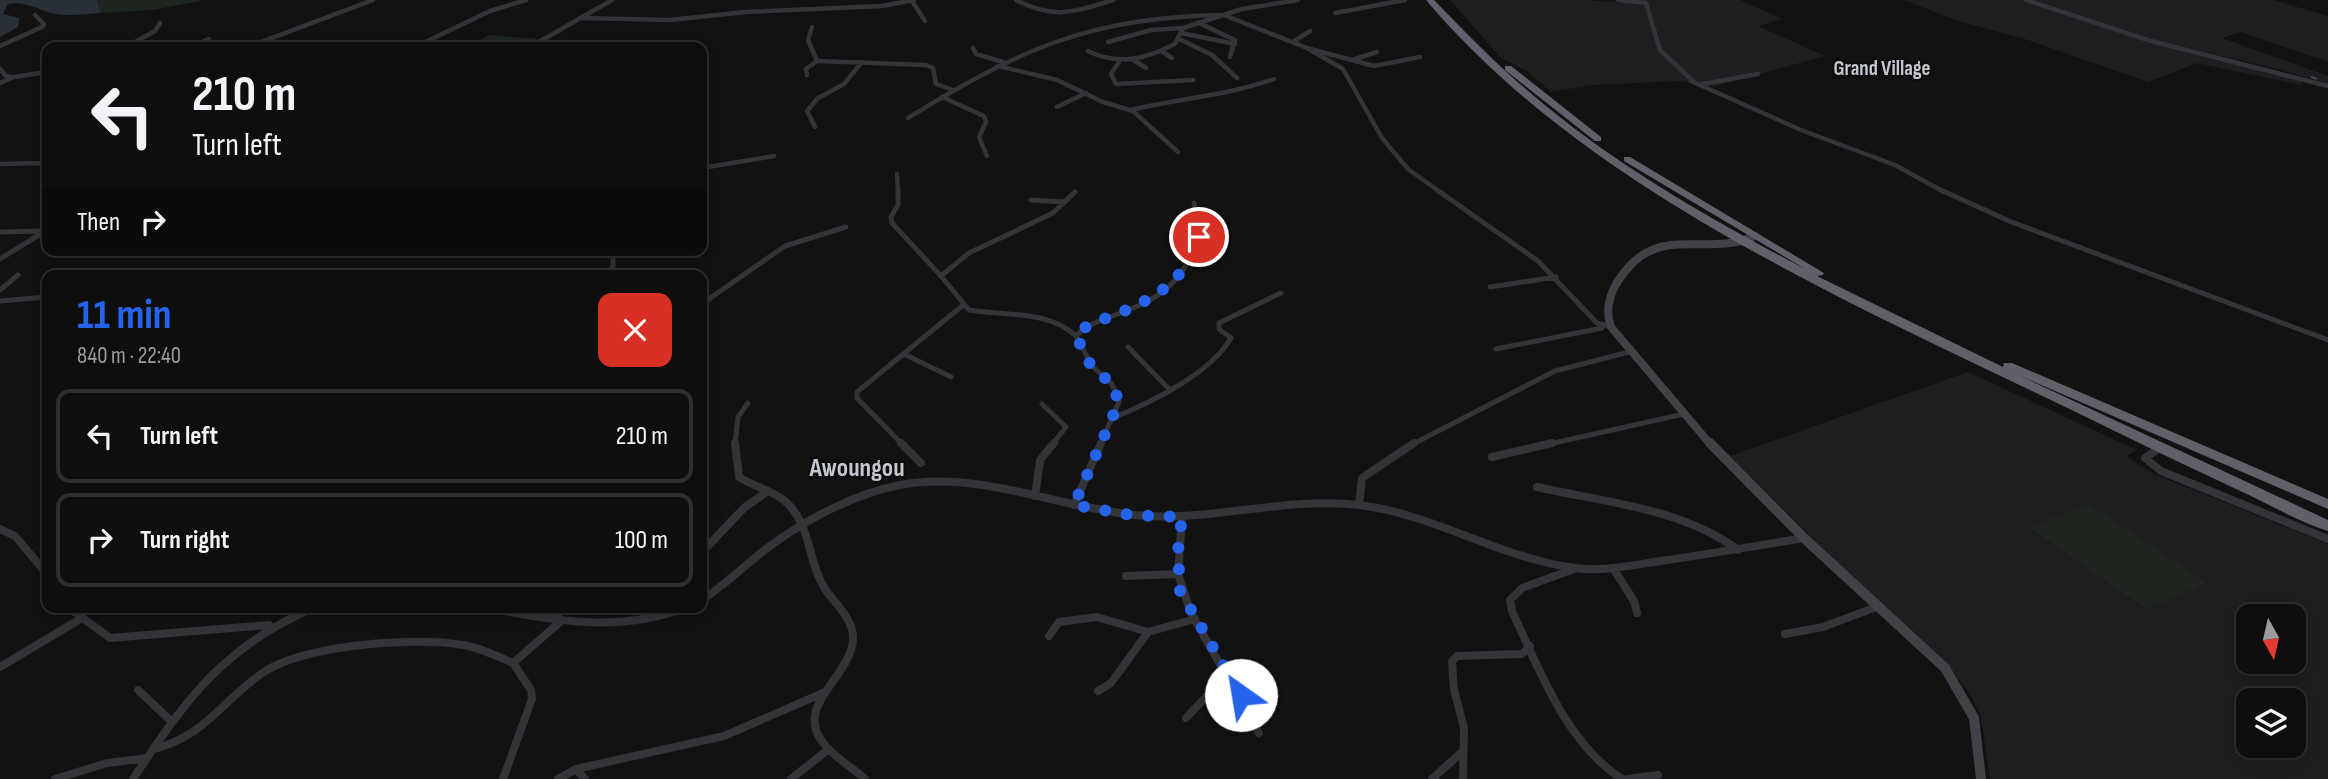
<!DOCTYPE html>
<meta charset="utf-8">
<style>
body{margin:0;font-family:"Sofia Sans Condensed",sans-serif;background:#1c1c1c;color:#f1f3f6;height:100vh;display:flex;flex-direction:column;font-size:26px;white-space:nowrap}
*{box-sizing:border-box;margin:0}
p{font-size:23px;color:#9b9c9e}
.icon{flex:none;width:38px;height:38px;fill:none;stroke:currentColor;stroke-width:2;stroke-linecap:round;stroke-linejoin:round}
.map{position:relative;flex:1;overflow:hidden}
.details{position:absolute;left:42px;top:270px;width:665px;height:343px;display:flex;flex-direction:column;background:#0e0e0e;border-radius:14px;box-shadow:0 4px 18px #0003,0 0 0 2px #2e2e2e}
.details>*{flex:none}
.banner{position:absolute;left:42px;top:42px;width:665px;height:214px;border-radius:14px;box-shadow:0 4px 18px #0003,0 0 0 2px #2e2e2e;background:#0e0e0e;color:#f1f3f6;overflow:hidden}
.needle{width:46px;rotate:172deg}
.controls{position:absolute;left:2236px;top:604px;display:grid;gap:14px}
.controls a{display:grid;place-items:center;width:70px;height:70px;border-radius:14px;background:#0e0e0e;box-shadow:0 4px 18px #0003,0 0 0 2px #2e2e2e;font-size:35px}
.pin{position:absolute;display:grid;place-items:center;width:60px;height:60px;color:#fff;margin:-30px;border:4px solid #fff;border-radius:50%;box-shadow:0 2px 7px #0007}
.me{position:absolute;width:77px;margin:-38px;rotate:328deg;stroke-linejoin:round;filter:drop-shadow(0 0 5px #0008)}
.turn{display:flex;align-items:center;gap:24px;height:147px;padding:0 35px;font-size:32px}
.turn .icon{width:91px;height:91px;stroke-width:2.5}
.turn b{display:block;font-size:49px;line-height:60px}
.then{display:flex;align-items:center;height:66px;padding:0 35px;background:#0003;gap:14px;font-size:26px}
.round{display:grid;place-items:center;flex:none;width:74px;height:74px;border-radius:14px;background:#1c1c1c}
.summary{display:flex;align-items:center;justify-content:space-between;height:119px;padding:0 35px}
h1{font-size:42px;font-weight:700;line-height:52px;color:#2563eb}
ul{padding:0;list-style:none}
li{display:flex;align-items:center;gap:21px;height:94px;margin:0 14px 10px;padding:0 21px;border:4px solid #2e2e2e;border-radius:14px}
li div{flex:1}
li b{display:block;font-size:26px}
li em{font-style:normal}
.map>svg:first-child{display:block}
.built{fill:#1e1e20;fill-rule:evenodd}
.green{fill:#1e261f}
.water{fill:#282f37}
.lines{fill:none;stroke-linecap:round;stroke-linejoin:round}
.street-far2{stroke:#333338;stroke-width:4.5}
.street-far1{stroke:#333338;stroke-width:5}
.street{stroke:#333338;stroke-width:8}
.secondary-far1{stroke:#414248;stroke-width:8}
.secondary{stroke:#414248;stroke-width:10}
.highway{fill:#5f6069;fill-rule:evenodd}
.rail{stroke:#4a4b51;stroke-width:2;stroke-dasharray:6 5;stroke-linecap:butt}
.route{stroke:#2563eb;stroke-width:12;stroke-dasharray:0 21.6}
.labels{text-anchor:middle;stroke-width:5;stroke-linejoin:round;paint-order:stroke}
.far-quarter-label{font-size:21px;font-weight:bold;fill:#c4c6d0;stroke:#0d0d0e}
.quarter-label{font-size:26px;font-weight:bold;fill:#c4c6d0;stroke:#0d0d0e}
</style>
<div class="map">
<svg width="2328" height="779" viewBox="0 0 2328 779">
<rect width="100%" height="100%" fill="#121213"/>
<path class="built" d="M1450,0H1585L1642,4L1643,0H1740L1783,19L1758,26L1825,56L1713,87L1680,81L1593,85L1551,92L1527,71L1501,58Z
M1904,0H2273L2328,16V62L2241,32L2222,38L2328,76V84L2279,69L2180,46L2277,70L2275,74L2303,81L2301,85L2197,63L2148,82L2025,39L1958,21Z
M1968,372L2137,450L2126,456L2154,474L2328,544V779H1990L1981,717L1972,697L1944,660L1837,562L1730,456ZM2249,616H2294V662H2249ZM2249,700H2294V746H2249Z"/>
<path class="green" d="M97,0H204L153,10L101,13Z
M490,35L539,39L518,47H466Z
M2088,504L2206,582L2147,609L2030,528Z"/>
<path class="water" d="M0,0H97L101,13C85,14 67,17 51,13C37,9 23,1 8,4L3,14L19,18L18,27L0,37Z"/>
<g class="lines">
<path class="street-far2" d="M1016,0C1055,20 1073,12 1113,0
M1618,0L1646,3L1660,50L1693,81
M2026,0L2151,41L2328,86
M912,1L925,21
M1335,13L1405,0
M1224,15L1307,48L1374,66L1420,57
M580,18L670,20L745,12L882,6L914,0
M1201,24L1235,40L1230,57
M1181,33L1235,44
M1179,39L1212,55L1237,78
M1108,42L1151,30L1183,28L1242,9L1298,0
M1293,42L1310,31
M61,44L131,47
M0,46L42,27L44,24L35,15
M128,46L155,31L160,23
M190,47L209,39
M248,47L373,0
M415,47L490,11L526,0
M530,47L612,0
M973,48L976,54L1003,62
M1307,48L1343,69L1382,138L1408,169L1440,192
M1088,51C1118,66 1146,59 1175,44L1183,28
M1161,51L1172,58
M1132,59L1146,68
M1355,59L1377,52
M817,61L926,65L933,68L936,84L953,90
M1119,62L1111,74L1116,84L1193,80
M998,66L1057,80L1103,102L1133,111L1178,152
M0,69L6,76L12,77
M807,75L806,69L817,61L808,40L812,27
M1691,81L1801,130L1895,165L1944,192
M0,83L14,77L47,72
M1703,84L1758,74
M942,97L984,116L986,122L979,137L987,156
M1057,107L1086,93
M1131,110C1180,98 1227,96 1274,79
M908,118C1020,49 1092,16 1226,15
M815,127L807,111L818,98L844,84L862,62
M0,164L47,163
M702,168L774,156
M897,174L898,192"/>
<path class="street-far1" d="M898,190V205L891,217L892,223L941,276
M1437,190L1538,261L1597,323L1611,327
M1941,190L2009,221L2328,340
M1075,192L1053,213L969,253L941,276L969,310C1004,316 1049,310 1076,336
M1031,200L1065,202
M0,232L44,231
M0,259L47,230
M608,275L613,266V250
M1490,287L1556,277
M0,290L18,275
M0,301L47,297
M702,304L785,246L846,227
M1128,347L1169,389
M1496,349L1602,328
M906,355L951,377
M1042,404L1066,427L1052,445
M1115,417C1152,402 1211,373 1231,338L1219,329V323L1281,293
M735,445L738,417L748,403
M903,445L857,398V392L962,306
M1100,445L1119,402L1112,384L1092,366L1076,336C1094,318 1118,316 1140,305C1182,286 1205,248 1194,203
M1411,445L1555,371L1629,352
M1545,445L1684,414"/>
<path class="street" d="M735,443L739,477C754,487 773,490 786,502C812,526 807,561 825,589C835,604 854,619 853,639C851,678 792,705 824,744C835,758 852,767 865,779
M901,443L921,463
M2161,447L2145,458L2161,471L2328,539
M1492,457L1552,443
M1537,487C1603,502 1682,508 1738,550
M1035,496L1040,460L1054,443
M1074,505L1101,443
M1359,505L1362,478L1414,443
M0,529L15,536L47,574
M702,552L745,507L768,491
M1613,568L1634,601L1637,613
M1574,569L1522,588L1510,600L1512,611C1539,669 1566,743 1622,779
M1178,574L1191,613L1259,733
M1126,576L1178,574L1182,517
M702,600C726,584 747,563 770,546C807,519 854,494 900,485C979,470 1056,507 1134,515C1209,523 1284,496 1359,505C1434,514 1500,558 1575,568C1603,572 1633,565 1661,561C1709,554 1756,546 1804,538
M68,607L80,616
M88,607L80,616L110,638L269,625
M483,607C553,620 618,634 687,607
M1785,634L1823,627L1879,606
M1049,636L1059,622L1097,617L1148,632
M0,667L82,618
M138,690L172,722
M1098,691L1111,683L1148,632L1195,619
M1186,718L1227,675
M154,749C205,736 221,702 261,674C301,645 415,636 463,645C481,648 497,656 513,663
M576,769L724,736L823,693
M55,779L107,763L147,758
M133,779C186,699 224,646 315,607
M503,779L532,699L531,690L513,663L560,622L554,607
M558,779L576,769L585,779
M791,779L829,749
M1432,779L1463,751
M1463,779L1464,728L1454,690L1452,661L1457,656L1522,654L1530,646
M1627,779L1658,775"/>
<path class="secondary-far1" d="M1711,445L1611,327C1605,310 1609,295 1618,281C1657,220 1704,259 1755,236"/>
<path class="secondary" d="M1710,443L1804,538L1945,668L1974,718L1981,779"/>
<path class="highway" d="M1426,0H1434C1470,37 1506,74 1546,106C1625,171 1716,222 1807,270L1624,161V157H1630L1824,273L1823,275L1817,276L2003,367L2004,363H2012L2328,499V509L2018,375L2328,520V531C2302,523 2276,508 2251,496C2195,470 2139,443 2084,416C1860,307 1589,193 1426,0Z
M1505,66H1511L1601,137V141H1595L1505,70Z"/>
<path class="rail" d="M2311,77L2321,80"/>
</g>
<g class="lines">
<path class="route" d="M1199,237C1186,282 1151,301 1109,317C1097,322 1084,325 1076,336L1091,366L1112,384L1119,402L1074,505L1131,515L1182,517L1178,551L1180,591L1241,695"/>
</g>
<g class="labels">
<g class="far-quarter-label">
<text x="1882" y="75">Grand Village</text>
</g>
<g class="quarter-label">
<text x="857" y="476">Awoungou</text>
</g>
</g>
</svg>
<div class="controls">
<a><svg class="needle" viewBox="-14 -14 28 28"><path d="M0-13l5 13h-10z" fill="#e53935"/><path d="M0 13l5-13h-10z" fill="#9b9c9e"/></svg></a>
<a><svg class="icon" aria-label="layers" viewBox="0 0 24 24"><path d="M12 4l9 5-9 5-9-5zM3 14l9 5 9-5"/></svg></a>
</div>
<div class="pin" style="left:1199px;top:237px;background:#d93025"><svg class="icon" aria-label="arrive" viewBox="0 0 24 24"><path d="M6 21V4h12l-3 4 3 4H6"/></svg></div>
<svg class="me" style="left:1241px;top:695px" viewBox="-20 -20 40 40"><circle r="19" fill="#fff"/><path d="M0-13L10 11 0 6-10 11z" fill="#2563eb"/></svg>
<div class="banner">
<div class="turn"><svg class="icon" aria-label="left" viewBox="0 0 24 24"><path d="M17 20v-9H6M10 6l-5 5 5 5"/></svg><div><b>210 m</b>Turn left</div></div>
<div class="then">Then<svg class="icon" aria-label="right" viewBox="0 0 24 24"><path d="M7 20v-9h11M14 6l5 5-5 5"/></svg></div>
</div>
<section class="details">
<div class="summary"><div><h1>11 min</h1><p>840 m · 22:40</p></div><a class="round" style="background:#d93025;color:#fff"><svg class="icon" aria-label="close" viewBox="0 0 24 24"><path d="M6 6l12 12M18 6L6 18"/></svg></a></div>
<ul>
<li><svg class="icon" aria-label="left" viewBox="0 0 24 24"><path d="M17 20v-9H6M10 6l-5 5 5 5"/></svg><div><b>Turn left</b></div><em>210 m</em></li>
<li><svg class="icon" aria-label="right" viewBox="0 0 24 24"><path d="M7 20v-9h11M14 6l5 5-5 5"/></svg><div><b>Turn right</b></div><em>100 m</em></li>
</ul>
</section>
</div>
